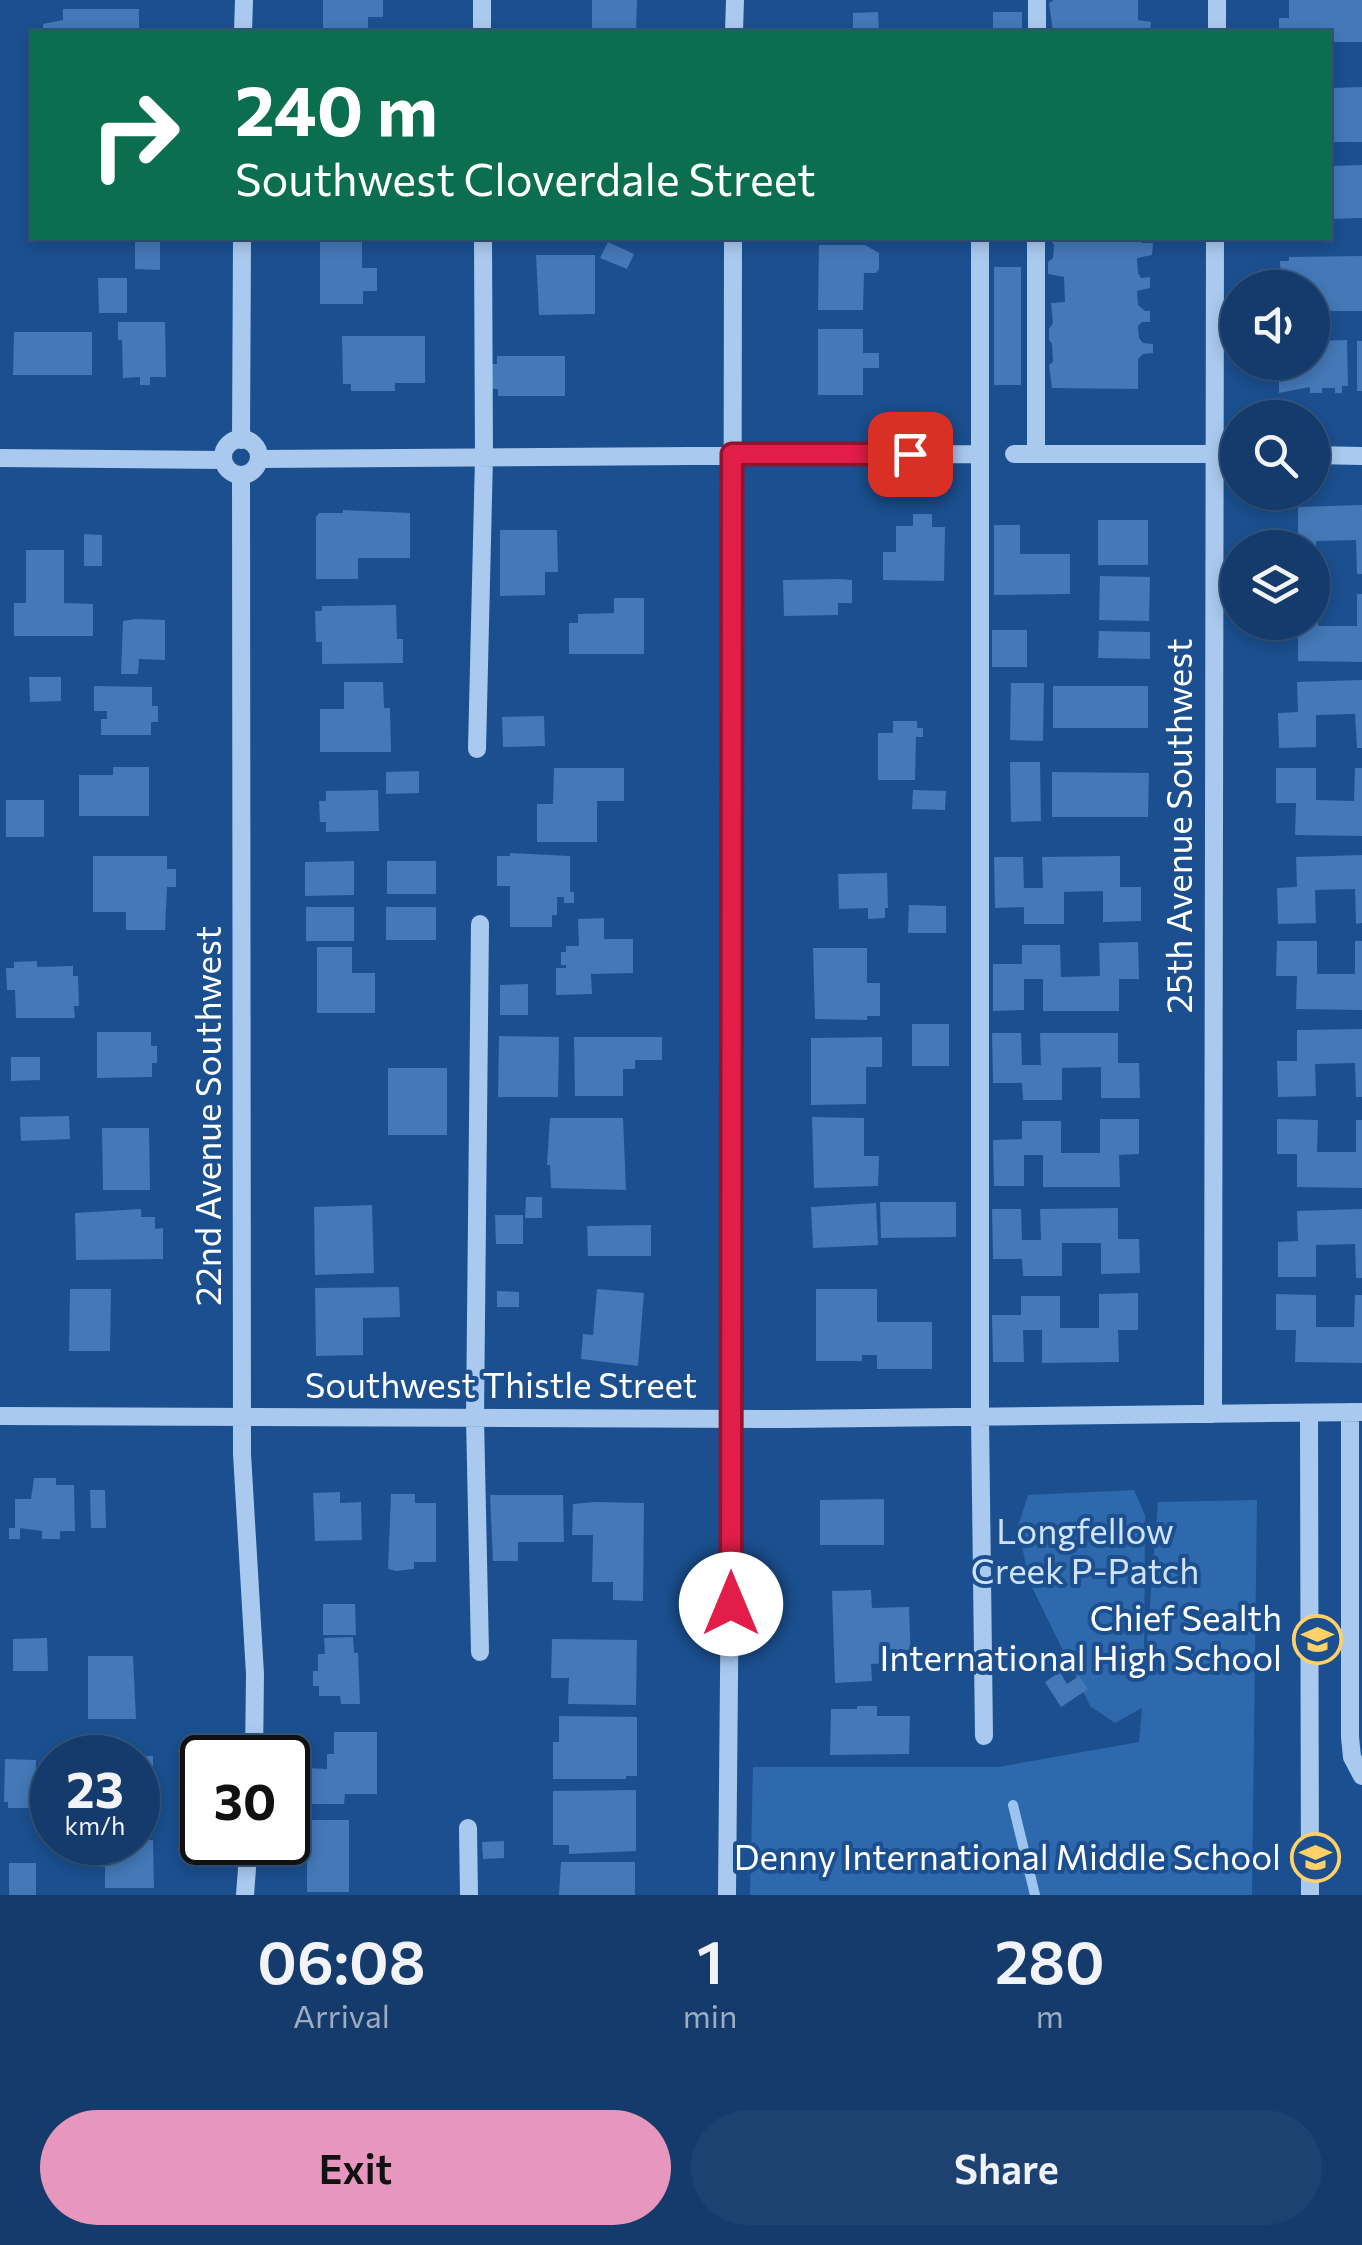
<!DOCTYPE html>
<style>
body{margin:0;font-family:Commissioner,sans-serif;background:#1d4271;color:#f1f3f6;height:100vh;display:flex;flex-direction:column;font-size:38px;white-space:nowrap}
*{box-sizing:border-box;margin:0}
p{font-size:32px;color:#9dadc1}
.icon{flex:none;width:55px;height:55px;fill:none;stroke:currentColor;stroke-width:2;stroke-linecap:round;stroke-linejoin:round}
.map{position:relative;height:1895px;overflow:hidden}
.sheet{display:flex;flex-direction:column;background:#143b6b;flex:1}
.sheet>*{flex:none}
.hud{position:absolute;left:30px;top:30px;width:1302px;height:210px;border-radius:0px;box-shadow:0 5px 15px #0003,0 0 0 2px #33557e;background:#0b6e4f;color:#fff;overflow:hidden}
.buttons{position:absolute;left:1220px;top:270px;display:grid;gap:20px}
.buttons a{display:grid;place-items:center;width:110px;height:110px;border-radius:50%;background:#143b6b;box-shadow:0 5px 15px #0003,0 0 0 2px #33557e;font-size:50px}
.speed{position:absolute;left:30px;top:1735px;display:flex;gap:20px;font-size:50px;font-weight:700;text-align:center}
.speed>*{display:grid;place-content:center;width:130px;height:130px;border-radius:50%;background:#143b6b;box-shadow:0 5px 15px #0003,0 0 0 2px #33557e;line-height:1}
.speed small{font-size:25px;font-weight:400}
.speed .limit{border:5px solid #111;border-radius:15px;background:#fff;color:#111}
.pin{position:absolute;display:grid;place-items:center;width:85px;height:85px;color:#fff;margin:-42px;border-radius:20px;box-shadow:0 5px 15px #0006}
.me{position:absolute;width:110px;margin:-55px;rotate:0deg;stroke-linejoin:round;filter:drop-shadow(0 0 8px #0008)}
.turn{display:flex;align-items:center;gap:35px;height:210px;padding:0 40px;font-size:45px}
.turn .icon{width:130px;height:130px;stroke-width:2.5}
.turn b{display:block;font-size:70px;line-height:85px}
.eta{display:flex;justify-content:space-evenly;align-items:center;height:170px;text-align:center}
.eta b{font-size:60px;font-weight:600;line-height:70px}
.cta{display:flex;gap:20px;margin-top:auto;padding:20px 40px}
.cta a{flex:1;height:115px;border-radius:60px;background:#e797bd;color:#111;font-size:40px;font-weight:600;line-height:115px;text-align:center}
.cta a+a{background:#1d4271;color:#f1f3f6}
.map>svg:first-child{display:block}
.green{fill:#2e69ad}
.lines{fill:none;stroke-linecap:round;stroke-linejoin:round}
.stream{stroke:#9cc4f0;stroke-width:10}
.building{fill:#4478b7}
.minor{stroke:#a9c9ee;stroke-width:18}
.route-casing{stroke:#92132f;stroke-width:25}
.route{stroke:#e11d48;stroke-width:18}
.labels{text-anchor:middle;stroke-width:8;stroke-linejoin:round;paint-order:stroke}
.street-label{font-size:35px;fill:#fff;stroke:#1b4f8f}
.park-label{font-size:35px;fill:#cfe3fa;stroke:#1b4f8f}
.poi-label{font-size:35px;fill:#fff;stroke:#1b4f8f;text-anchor:end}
</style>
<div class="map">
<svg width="1362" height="1895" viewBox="0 0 1362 1895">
<rect width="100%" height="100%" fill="#1b4f8f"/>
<path class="green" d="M1134,1490L1145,1515L1144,1681L1158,1502L1257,1500L1252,1895H750L753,1767H998L1139,1742L1142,1708L1115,1723L1090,1706L1029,1581L1018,1526L1028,1495Z"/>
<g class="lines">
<path class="stream" d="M1013,1805L1035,1895"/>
</g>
<path class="building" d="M323,0H383V17H368V32H323Z
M592,0H637L636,32H592Z
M1054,0H1138V20L1151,22L1150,32H1053L1049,3Z
M1289,0H1362V42H1330V32H1279V18H1289Z
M63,9H139V32H43V24L63,20Z
M878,12L879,32H853V13Z
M993,12H1022V32H993Z
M1362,87V142H1330V88Z
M1362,165V218L1330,219V166Z
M1049,238H1139L1142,243H1153L1152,255L1137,258L1138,273L1141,278L1150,277V288L1137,291L1138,305L1145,311H1150V322H1142L1138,326L1139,338L1143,343L1153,344V353L1143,354L1138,359V389L1052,388L1049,365L1053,362L1052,344L1049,340V329L1053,323L1051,303L1065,302L1064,277L1048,274V262L1053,258L1054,245Z
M135,239L160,240V270L135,269Z
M320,239H362V268H377V291H363V304H320Z
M608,242L634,254L627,269L600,258Z
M819,245H865L879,253V269L876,273H864L863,310H818Z
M536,255H595V314L539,315Z
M1362,256V311H1312V288H1289V277H1281L1280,261H1289V257Z
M994,267H1021V385H994Z
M98,278H127V313H99Z
M118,322H165L166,377H150V385H140V377L123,378L122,340H118Z
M818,329H863V353H879V368H863V395H818Z
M14,332H92V375H13Z
M342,336H425V383H395V391H351V384H343Z
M1347,340L1348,386H1342V393H1335V388H1322V393H1310V387L1279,393V371L1274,370V362H1312V341Z
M1357,341H1362V391H1357Z
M497,356H565V396H498V389H489V364H497Z
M1362,505V574H1357L1356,540L1316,541L1317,572H1312V548H1279L1278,538L1298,537V507Z
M343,510L410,513V558H358V579H316V517L319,513H343Z
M913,514H932V527H945L944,581L883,580V552H896V526H913Z
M1098,520H1148V565H1098Z
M994,525H1020V554H1070V594L994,595Z
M500,530H557L558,572H545V595L500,596Z
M84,534L102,535V566H84Z
M26,550H64V603L93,604V636H14V603H26Z
M1100,576L1150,577L1149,621L1099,620Z
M839,579L852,580V603H838V615L784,616L783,580Z
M1312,594H1319L1318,626H1357V594H1362V662L1298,661V628H1278V622H1312Z
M614,598H644V654H569V623H578V614L614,613Z
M396,605L397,639H403V663L322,664V642H316L315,611H322V606Z
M136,619L165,620V660L139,659L138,674H121L123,621Z
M992,630H1027V667H992Z
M1099,631L1150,632V659L1098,658Z
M29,677H61V701L30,702Z
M1362,680V748H1357L1355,714L1316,715V747L1279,748L1278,713L1298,712L1297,682Z
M344,682H383L384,708H390L391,752H320V709H344Z
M1011,683H1044L1043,741L1010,740Z
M94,686L152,687V706H158V722H151V735H101V719H107V711H94Z
M1053,686H1148V728H1053Z
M544,716L545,746L503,747L502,717Z
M893,721H917V728H923V737H916L915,780H878V733H893Z
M1010,762H1040L1041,821L1011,822Z
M113,767H149V816H79V775H113Z
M554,768H624V801H597V842H537V804H553Z
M1276,768H1316V800L1354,801L1355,768H1362V836L1295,835L1296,803H1276Z
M419,771V793L386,794V772Z
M1052,772L1149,773L1148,817H1052Z
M378,790L379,831L326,832V822H320L319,801H326V791Z
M913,790L946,791L945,810L912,809Z
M6,800H44V837H6Z
M510,853L570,856V892H574V903H564V897H557V915H552V927H510V886H497V856H510Z
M1362,855V923L1356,924L1355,889L1315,890L1316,923L1278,924L1277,888L1297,887L1296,857Z
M93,856H167V869H176V887H167L165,930H126V912H93Z
M1120,856V887H1141V921L1103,922V891L1064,892V924H1024V907L995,908L994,857H1023L1024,888H1043L1042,857Z
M354,861V895L305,896V862Z
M387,861H436V894H387Z
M887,873L888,908H885V918L868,919V908L839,909L838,874Z
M909,905L946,906V933H908Z
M306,907H354V941H306Z
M386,907H436V940H386Z
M604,918V939H633V973L591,974L592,994L556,995V968H566V965H561V952H566V946H579L578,919Z
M1277,941H1317V974H1355V941H1362V1010L1296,1009L1297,976H1276Z
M1138,942L1139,979H1119V1011H1043V979H1024V1010L993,1011V964H1022V945H1060L1061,977L1100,976L1099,943Z
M317,947H352V973H375V1013H317Z
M813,948H867V983H880V1016H867V1020L815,1019Z
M37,961V967L73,966V976H78L79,1006H74L75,1018H16L15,990H7L6,968H14V962Z
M528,984V1015H500V985Z
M912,1024H949V1066H912Z
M1362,1029V1097H1356L1355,1063L1315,1064L1316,1096L1278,1097L1277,1061H1297V1030Z
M97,1032H151V1046H157V1063H152V1077L97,1078Z
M992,1033H1021L1022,1065H1041L1040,1033H1118V1063H1139L1140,1098H1101V1067L1062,1068V1100H1023L1022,1083H993Z
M499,1036L559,1037L558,1097H498Z
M574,1037H662V1060H635V1069H623V1096H575Z
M882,1037V1067H866V1104L811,1105V1038Z
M11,1057H40V1080L11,1081Z
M388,1068H447V1135H388Z
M69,1116L70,1139L21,1141L20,1117Z
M812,1117L864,1118V1156H879L878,1186L814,1188Z
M550,1118H623L626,1190L551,1188L550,1165H547Z
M1100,1119H1139V1154L1119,1155L1120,1187H1043V1155H1024V1186H994L993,1140L1022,1139V1121H1061V1153H1100Z
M1277,1119L1318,1120L1317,1152H1356V1120H1362V1188L1297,1187V1154H1277Z
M102,1128H149L150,1190H103Z
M526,1197H542V1218H525Z
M880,1202H956V1237L881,1238Z
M876,1203L878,1245L813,1248L811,1207Z
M372,1205L374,1273L315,1275L314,1207Z
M1118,1208V1239H1139L1140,1273L1101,1274V1243H1062V1276H1023L1022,1259H993L992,1209H1021L1022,1240H1041L1040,1209Z
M141,1209V1217H155V1229L163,1228V1259L76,1260L75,1213Z
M1362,1209V1278H1356L1355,1244L1316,1245V1277H1278V1242L1298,1241L1297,1211Z
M495,1215H523V1244H496Z
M651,1225V1256H588L587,1226Z
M399,1287L400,1317L363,1318V1355L316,1356L315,1288Z
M70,1289H111L110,1351H69Z
M597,1289L644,1293L638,1366L581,1359L583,1334L593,1335Z
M816,1289H877V1322H932V1369H877V1355H862V1361H816Z
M497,1291L519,1292V1307H497Z
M1138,1293V1330H1118L1119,1362L1042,1363V1330H1023L1024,1362H993L992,1315H1021V1296H1060V1328H1099V1294Z
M1276,1294L1316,1295V1327H1354L1355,1295H1362V1363L1295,1362L1296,1330H1276Z
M34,1478H56V1485H74L75,1531H60V1539H42V1531L20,1528V1539H9V1528H15V1499H31Z
M90,1490H105L106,1528H91Z
M340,1492V1503L361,1502L362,1540L315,1541L313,1493Z
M391,1494H415V1503H436V1562H414V1569L396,1571L388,1569Z
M490,1495H563L564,1542H518V1561H493Z
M884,1499V1545H820V1500Z
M595,1502L644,1503L643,1601L613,1600V1582H592L593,1535H572L573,1504Z
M871,1590L872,1608L909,1607L911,1662L871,1664L872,1681L835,1683L832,1591Z
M323,1604H355L356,1635H323Z
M353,1637L354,1653H358L360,1704H341L340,1696H319V1686H313V1671H318V1654H325L324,1638Z
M47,1638L48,1671H13V1639Z
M552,1639L637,1640L636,1705L568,1704L569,1678H551Z
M88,1656H133L136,1719H88Z
M1060,1672L1067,1684L1079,1676L1088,1689L1061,1707L1045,1682Z
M857,1706H877V1716H910L909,1754L830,1755L831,1709H857Z
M559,1716L637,1717V1776H626V1779H553V1742H559Z
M334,1732H377V1794H345L344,1804H307V1768L327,1769V1754H334Z
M138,1756H153V1796H138Z
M5,1759L36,1760L35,1808H8V1802H4Z
M636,1790V1851L569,1854V1845H553V1791Z
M307,1820H349V1892H307Z
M138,1840H153L154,1888H105V1867H97V1842Z
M504,1841V1858L483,1859L482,1842Z
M561,1862H635V1895H559Z
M9,1863H36V1895H9Z"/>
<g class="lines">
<path class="minor" d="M482,0V32
M243,32L244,0
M734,32L735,0
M1037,32V0
M1217,32V0
M980,238V1418L984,1736
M223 457a18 18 0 1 1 36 0a18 18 0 1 1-36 0Z
M241,440L242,238
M1014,454H1238
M1036,454V238
M1312,455L1362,456
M0,458L223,460
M259,459L980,454
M241,475L242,1454L255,1674L254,1758
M477,749L484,457L483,238
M480,924L475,1418L480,1652
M1350,1412V1737L1352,1757L1362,1776
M1309,1413L1310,1895
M1213,1414L1215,238
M0,1416L788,1419L1362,1412
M468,1828L469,1895
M245,1895L249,1842
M727,1895L731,1460L733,238"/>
</g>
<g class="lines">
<defs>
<path id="route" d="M731,1604L732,454H910"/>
</defs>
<use href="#route" class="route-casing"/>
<use href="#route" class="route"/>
</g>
<defs>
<symbol id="school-ring" viewBox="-11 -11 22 22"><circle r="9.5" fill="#1b4f8f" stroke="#ffd166" stroke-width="1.5"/><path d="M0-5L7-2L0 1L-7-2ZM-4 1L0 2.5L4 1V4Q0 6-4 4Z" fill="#ffd166"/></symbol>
</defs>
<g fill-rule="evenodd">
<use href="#school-ring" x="1290" y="1612" width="55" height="55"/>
<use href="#school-ring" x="1288" y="1830" width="55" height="55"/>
</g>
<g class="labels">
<g class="street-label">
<text transform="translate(1180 826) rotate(-90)" y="12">25th Avenue Southwest</text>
<text transform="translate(209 1116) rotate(-90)" y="12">22nd Avenue Southwest</text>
<text x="501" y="1398">Southwest Thistle Street</text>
</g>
<g class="park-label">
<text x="1085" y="1544">Longfellow<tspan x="1085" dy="40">Creek P-Patch</tspan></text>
</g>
<g class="poi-label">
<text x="1282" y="1631">Chief Sealth<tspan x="1282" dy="40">International High School</tspan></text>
<text x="1281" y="1870">Denny International Middle School</text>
</g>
</g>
</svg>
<div class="buttons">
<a><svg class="icon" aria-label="sound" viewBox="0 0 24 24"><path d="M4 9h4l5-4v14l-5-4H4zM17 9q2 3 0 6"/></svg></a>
<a><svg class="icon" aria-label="search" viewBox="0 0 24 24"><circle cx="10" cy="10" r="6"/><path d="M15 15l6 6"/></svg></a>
<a><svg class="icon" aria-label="layers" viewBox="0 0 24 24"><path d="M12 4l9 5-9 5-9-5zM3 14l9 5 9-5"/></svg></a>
</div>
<div class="speed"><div>23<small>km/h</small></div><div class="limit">30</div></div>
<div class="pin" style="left:910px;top:454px;background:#d93025"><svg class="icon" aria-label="arrive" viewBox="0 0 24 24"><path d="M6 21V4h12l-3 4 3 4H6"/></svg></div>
<svg class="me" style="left:731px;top:1604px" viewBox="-20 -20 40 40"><circle r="19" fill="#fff"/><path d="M0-13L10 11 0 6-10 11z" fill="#e11d48"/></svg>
<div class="hud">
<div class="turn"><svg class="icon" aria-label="right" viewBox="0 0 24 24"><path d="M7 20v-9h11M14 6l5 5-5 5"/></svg><div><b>240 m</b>Southwest Cloverdale Street</div></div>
</div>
</div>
<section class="sheet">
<div class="eta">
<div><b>06:08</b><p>Arrival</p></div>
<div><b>1</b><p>min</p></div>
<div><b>280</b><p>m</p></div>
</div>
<div class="cta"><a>Exit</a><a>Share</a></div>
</section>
